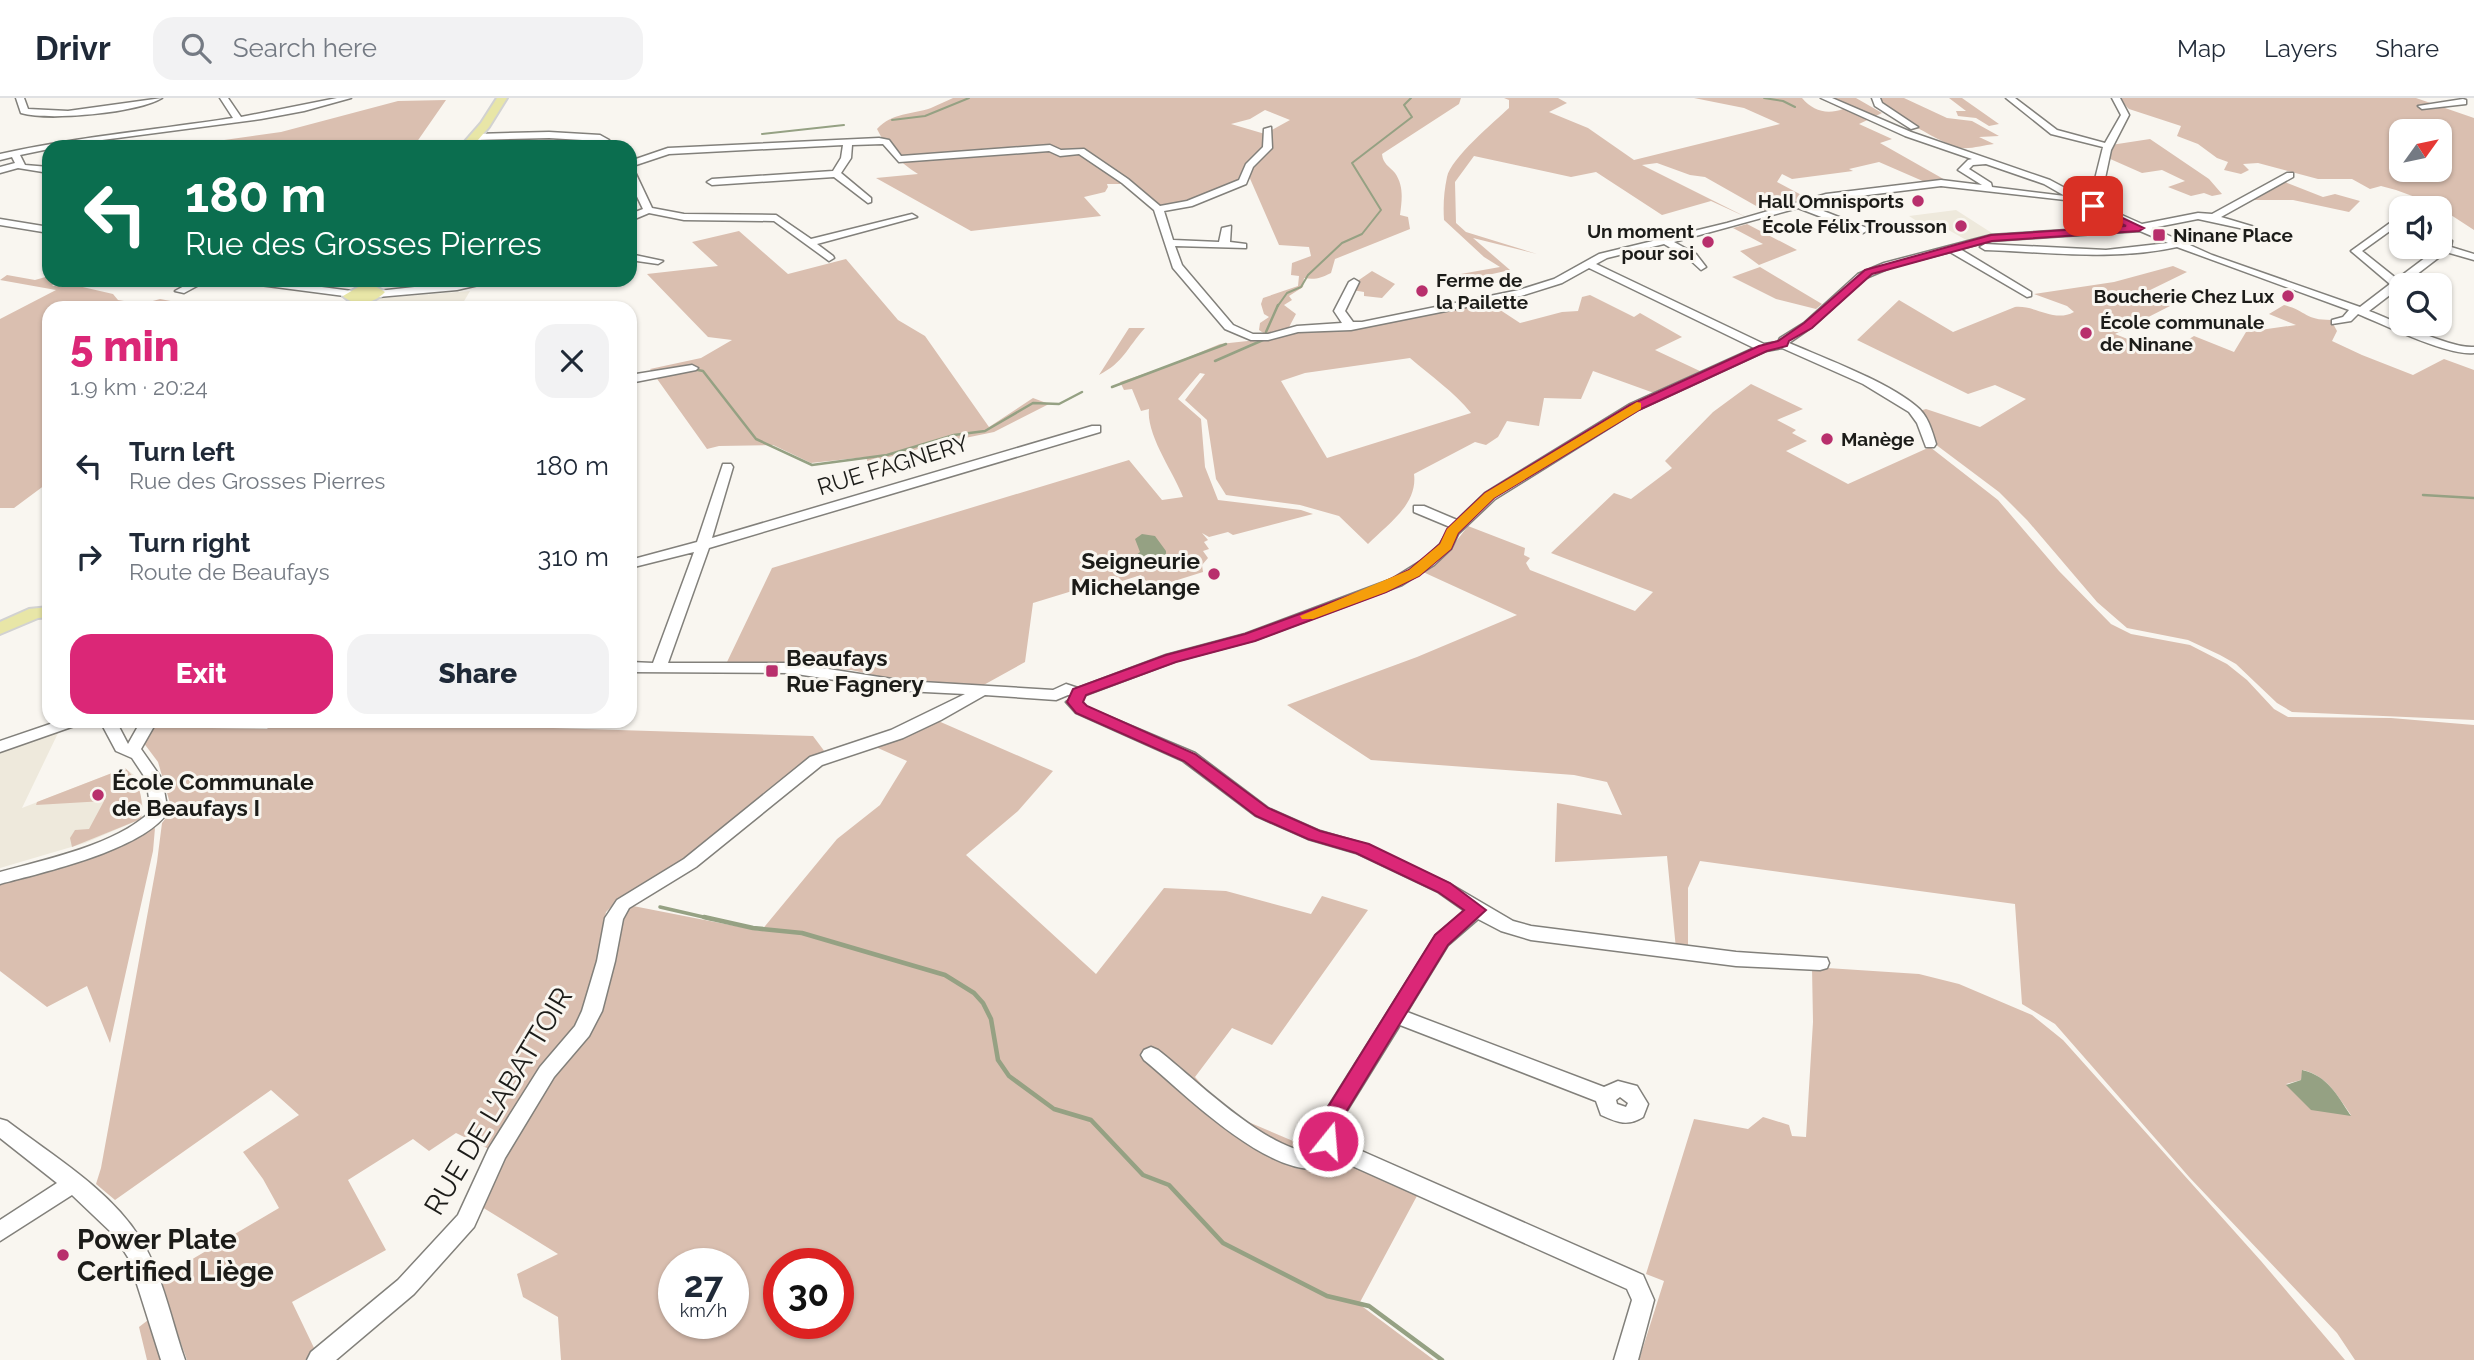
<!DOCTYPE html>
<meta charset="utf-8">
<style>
body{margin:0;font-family:Raleway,sans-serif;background:#f2f2f3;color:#1f2937;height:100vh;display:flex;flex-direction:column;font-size:26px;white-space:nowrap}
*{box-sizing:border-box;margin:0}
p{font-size:23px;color:#747a83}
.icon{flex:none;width:38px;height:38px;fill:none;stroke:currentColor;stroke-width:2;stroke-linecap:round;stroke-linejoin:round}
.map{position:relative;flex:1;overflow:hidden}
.drawer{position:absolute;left:42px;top:203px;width:595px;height:427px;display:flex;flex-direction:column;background:#fff;border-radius:21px;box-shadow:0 2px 5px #0004}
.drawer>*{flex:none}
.banner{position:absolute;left:42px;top:42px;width:595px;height:147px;border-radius:21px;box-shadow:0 2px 5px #0004;background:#0b6e4f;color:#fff;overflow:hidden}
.needle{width:46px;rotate:57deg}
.fabs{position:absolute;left:2389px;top:21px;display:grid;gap:14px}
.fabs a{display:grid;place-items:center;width:63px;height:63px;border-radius:14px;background:#fff;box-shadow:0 2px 5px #0004;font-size:35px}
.speed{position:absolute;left:658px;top:1150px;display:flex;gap:14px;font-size:35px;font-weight:700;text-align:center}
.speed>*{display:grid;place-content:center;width:91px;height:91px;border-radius:50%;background:#fff;box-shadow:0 2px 5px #0004;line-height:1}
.speed small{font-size:18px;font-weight:400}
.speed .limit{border:10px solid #d22;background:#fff;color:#111}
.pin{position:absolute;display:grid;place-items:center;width:60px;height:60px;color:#fff;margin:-30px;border-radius:14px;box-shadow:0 4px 10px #0006}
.me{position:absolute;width:77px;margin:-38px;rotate:17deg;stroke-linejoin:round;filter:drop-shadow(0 0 5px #0008)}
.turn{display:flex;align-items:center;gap:24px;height:147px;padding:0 28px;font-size:32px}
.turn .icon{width:91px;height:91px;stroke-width:2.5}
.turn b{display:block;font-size:49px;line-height:60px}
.round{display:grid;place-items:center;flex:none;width:74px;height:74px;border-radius:21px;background:#f2f2f3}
.headline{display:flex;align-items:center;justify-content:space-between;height:119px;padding:0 28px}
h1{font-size:42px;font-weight:800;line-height:52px;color:#db2777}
.primary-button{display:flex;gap:14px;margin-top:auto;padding:14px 28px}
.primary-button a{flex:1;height:80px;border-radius:21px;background:#db2777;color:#fff;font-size:28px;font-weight:800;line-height:80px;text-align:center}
.primary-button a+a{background:#f2f2f3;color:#1f2937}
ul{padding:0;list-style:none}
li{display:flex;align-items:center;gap:21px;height:91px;padding:0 28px}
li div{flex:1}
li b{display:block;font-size:26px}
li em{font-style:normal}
header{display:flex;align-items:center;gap:42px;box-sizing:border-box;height:98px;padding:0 35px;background:#fff;border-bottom:2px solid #e0e1e3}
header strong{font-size:33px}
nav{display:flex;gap:38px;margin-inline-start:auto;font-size:24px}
.search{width:490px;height:63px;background:#f2f2f3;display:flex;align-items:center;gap:18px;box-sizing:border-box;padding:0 24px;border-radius:21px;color:#747a83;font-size:26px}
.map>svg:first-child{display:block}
.built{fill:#eee9dc}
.green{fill:#dabfb0;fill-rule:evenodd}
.water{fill:#95a183}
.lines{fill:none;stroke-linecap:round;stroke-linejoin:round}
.stream-far3{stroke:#95a183;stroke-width:2}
.stream-far2{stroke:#95a183;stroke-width:2.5}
.stream-far1{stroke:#95a183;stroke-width:3.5}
.stream{stroke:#95a183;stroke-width:4.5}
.minor-casing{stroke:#82807b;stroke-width:3}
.major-casing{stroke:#d2d2d1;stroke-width:4}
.minor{fill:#fff;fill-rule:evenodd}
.major{fill:#e8e6a7;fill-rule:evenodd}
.route{fill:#db2777;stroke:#8e194d;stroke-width:2}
.slow{fill:#f59e0b}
.poi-dot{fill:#b82f6c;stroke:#f9f6f0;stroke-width:2.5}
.labels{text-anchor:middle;stroke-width:6;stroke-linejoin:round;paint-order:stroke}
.far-poi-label{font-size:19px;font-weight:bold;fill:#1c1c19;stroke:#f9f6f0;text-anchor:end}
.street-label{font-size:23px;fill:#1c1c19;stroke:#f9f6f0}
.poi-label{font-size:23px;font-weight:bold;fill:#1c1c19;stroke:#f9f6f0;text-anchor:start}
.near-street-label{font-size:28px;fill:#1c1c19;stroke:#f9f6f0}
.near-poi-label{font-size:28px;font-weight:bold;fill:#1c1c19;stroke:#f9f6f0;text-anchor:start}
</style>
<header>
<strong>Drivr</strong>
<div class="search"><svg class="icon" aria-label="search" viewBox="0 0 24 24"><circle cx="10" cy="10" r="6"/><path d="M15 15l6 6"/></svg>Search here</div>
<nav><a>Map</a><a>Layers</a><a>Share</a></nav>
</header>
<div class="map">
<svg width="2474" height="1262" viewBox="0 0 2474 1262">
<rect width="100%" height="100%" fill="#f9f6f0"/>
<path class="built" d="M1956,112L1995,137L1968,143L1936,125L1923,127L1909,118Z
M470,193L460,210H366L371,201Z
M59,633L22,710L125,670L134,677L139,690L143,709L141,721L85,745L0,770V652Z"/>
<path class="green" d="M953,0H1461L1459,6L1382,56C1383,66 1389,68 1395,75C1404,88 1402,102 1400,117L1408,119L1410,131L1335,161L1331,175C1321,180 1315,182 1304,180L1303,189L1289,198L1292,202L1284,207L1296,216L1288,231L1265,236L1259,232L1260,225L1269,219L1264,216L1261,206L1263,200L1298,188L1299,178L1291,177L1292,165L1311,158L1309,149L1279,147L1248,76L1265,57L1270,33L1290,22L1265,12L1250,21L1231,26L1265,36C1267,85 1196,104 1158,109L1125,86H1107L1108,89L1105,94L1084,99L1101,118L971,133L876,80L918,76C899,64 887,51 877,31C893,14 911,17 931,10C938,7 946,3 953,0Z
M1504,0H1558L1567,5L1549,14L1588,30L1634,62L1780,26L1744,10L1694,0H1802C1813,13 1827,17 1843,11L1819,0H1856L1882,15L1859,26L1892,41L1880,45L1947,83L1925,84L1879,64L1849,71L1853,73L1792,81L1782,76L1777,84L1809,101L1765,113L1705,79L1690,77L1657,65L1642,67L1748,120L1711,103L1662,117L1596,74L1571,79L1474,58L1455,84L1456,125L1466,134L1537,156L1473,140L1510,172L1479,179L1488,185L1476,188L1465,181L1457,182L1455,177L1500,169L1484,159L1444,122C1443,107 1444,93 1447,79C1451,60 1494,24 1509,10V2Z
M1878,0H1904L1947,20L1972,23L1999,38L1979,39L1994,46C1984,47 1972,51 1961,50C1948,49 1883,12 1878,0Z
M1949,0H1962L1999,26L1989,28L1976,20L1958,18L1956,13H1966Z
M2118,0H2416L2474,20V132L2434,106L2396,92L2381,88L2370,91L2352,81H2318L2258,65L2243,66L2249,72L2241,76L2224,72L2228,64L2217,60L2198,46L2177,38L2181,28L2129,11ZM2401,33H2440V72H2401Z
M446,2L414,48L465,47L463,49H175L281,34L398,3Z
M2150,41L2209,81L2222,96L2212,98L2204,95L2191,98L2168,89L2185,83L2162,72L2142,75L2108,60L2111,47Z
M2282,83L2323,99L2335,96L2360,103L2349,114L2293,102H2251Z
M1747,126L1797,152L1759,167L1740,153L1763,146L1733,130Z
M739,133L788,176L846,161L898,222L925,238L989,329L1033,300L1049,306L994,334L936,346L868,365L866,359L811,365L773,347L719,348L707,351L650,271L701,260L732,242L708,239L647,176L718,168L692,144Z
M2173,168L2187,174L2142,196L2170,208L2115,236L2165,256L2194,238L2234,254L2246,234L2296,227L2269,216L2284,207C2307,213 2304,222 2331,222L2337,233L2332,243L2362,257L2413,277L2444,261L2474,272V622L2292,614L2277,605L2236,566L2220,557L2188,542L2127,530L2097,504L2027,422L1999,394L1931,343L1919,313L1926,311L1980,329L2026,301L1995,287L1968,296L1857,242L1899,202L1953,234L2015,209C2036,207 2054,225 2074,214L2067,208L2034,196L2114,184Z
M1760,169L1822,206L1816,211L1776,201L1732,179Z
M1372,173L1395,186L1382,200L1364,198V194L1352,192L1356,184Z
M7,177L35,182L49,178V182H59L52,188L74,187L113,196L118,202L142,206L160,201L176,204L170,210H49V384L14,410H0V221L56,192L0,182Z
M1590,197L1634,219L1640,215L1682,239L1655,252L1702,274L1654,295L1593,273L1581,301L1544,300L1539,328L1507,323L1498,339L1486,347L1475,344L1414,376C1418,406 1388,426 1368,446L1339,418L1300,407L1226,397L1216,381L1207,322L1185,302L1205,276L1200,275L1178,301L1201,321L1205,369L1218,402L1301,412L1313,416L1233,437L1228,434L1209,439L1202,435L1208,442L1204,444L1209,451L1203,453L1208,460L1202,467L1203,474L1152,490L1141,477L1122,483L1118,479L1033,505L1025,564L980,589L901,583L851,572L797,567L727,564L772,470L1129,362L1162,402L1183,399C1174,375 1146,337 1149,311L1141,313L1132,291L1124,292L1120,284L1167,268L1220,246L1266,241L1296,232H1355L1488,204L1520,225L1562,214L1578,213L1582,199ZM1410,260C1431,278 1454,294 1471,315L1327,360L1281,283L1305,275Z
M1129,230H1145C1126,251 1124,264 1099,277Z
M1751,286L1803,311L1777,322L1796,332L1792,335L1807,343L1786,353L1848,386L1930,349L1998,402L2059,473L2111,526L2131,536L2190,547L2227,566L2247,582L2274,611L2288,619L2391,620L2474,627V1262H2355L2337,1235L2190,1080L2055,926L2022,906L2015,806L1700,763L1688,790V851H1676L1667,758L1555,764L1557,705L1622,717L1607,684L1574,677L1371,662L1287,607L1417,559L1517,517L1423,474L1447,455L1468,428L1525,450L1524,457L1530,460L1526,465L1530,472L1635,513L1653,494L1551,455L1614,395L1631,401L1672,370L1665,363L1713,314ZM2303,972C2327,978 2337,997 2351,1017L2286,986L2301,982Z
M936,622L1053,673L1018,713L966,757L1096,876L1164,790L1226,793L1311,816L1322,798L1368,812L1272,947L1232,930L1195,979L1227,1015L1418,1096L1359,1206L1434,1262H561L558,1219L523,1199L517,1176L558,1156L482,1109L511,1046L559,966L591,926L618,819L628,807L761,833L837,741L880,707L907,663L869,646ZM674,1166H733V1225H674ZM779,1166H838V1225H779Z
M274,623H462L521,629L813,638L825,654L700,751L615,805L606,814L586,918L493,1053L456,1035L429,1053L413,1041L348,1082L386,1152L292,1204L315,1252L305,1262H187L164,1198L162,1179L279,1110L263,1081L243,1054L299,1017L271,992L115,1102L96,1086L101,1070L157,764L162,725L172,712L158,664L143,644L150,629L267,631Z
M125,670C140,683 144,702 141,721L72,749L70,740L75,732L89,731L104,703L36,707L37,704Z
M155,730L153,753L110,945L87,888L47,909L0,873V784L92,758Z
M1812,869L1919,876L1959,886L2032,917L2063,942L2261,1163L2345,1262H1639L1664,1183L1646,1176L1694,1021L1748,1031L1763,1019L1789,1027L1792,1038L1806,1039L1813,924Z
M152,1219L164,1262H147L139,1229Z"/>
<path class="water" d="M1142,436L1155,438L1166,453V461L1134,466L1135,458L1140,454L1135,441Z
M2302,972C2328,978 2337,997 2351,1018L2311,1012L2286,987L2301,982Z"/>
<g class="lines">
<path class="stream-far3" d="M1764,0L1783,3L1795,9
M892,22L925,18L969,0
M762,36L844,27
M1277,209L1287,195L1301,189L1308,177L1342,145L1362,136L1381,112L1352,65L1412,19L1404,7L1411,0"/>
<path class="stream-far2" d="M1266,234L1278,207
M1215,263L1263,242
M693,271L703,273L756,341L812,367L887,357L954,337L985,333L1033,305L1059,306L1082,294
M1112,289L1226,246
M2423,397L2474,400"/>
<path class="stream-far1" d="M660,809L712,821"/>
<path class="stream" d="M704,819L753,830L802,835L945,877L974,895L983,905L991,921L998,962L1009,978L1054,1011L1091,1022L1143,1077L1169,1087L1223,1145L1327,1198L1369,1208L1442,1262"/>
<defs>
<path id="minor" d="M16,0H24L28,11L68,13L162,0C137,15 49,23 21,15Z
M220,0H228L241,19L337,0H351L304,13L261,21L49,49V51L20,57L25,67L49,69V75L18,70L0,75V69L15,65L12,59L0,62V56C76,39 155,32 233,20Z
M1821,0H1832L1911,34L2050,82L2078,97L2093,89L2103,49L2051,36L2006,0H2015L2057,32L2105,45L2121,17L2112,0H2120L2129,17L2111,52L2103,90L2086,101L2142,126L2198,115L2212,116L2287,75H2293V79L2221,119L2258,130V134L2198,121L2152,130L2212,157L2360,209L2390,186L2351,153L2401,117V125L2362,153L2397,181L2442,147L2440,134L2452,143L2451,149L2474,156V162L2446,154L2369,213C2393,222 2451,251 2474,249V255C2447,258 2385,227 2358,216L2351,223L2332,226V222L2343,219L2349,212L2177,149C2113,163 2050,154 1985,152L1980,149L1985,146L2106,152L2168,145L2140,133L1991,143L1960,151L2031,194V198L2027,199L1950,154L1892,169L1866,180L1812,229L1789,245C1826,261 1886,283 1916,308C1928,317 1932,333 1936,346L1934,349H1926L1917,325L1909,314L1863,286L1782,250L1766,253L1638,312L1495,401L1458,436L1451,451L1434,467L1402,487L1255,542L1176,563L1083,598L1068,597L1056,602L985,597L941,622L903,640L822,667L696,769L629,810L623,821L615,863L602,913L589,938L554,979L505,1060L474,1129L414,1196L336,1262H307L311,1254L398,1182L458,1117L489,1050L540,969L575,928L582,913L597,863L605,820L617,802L684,761L810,659L891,632L965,596L905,593L790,575L630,574V564L653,565L694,454L630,470V462L697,444L723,366H731L733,369L712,440L1092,328H1100V334L709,450L668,565H790L905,583L1053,592L1066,586L1078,590L1166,557L1245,536L1392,481L1424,461L1440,446L1450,429L1414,414V408H1424L1457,422L1485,395L1630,306L1754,250L1589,170L1562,185L1521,198L1351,232L1298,234L1268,242H1251L1225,231L1173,170L1154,112L1122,85L1079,56L1060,58L1049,53L899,64L883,46L852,47L851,60L841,75L871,100V104L868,105L834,79L712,87L707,84L712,81L833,73L841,60L843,47L669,56L630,69V63L668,50L879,40L889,42L901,58L1050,47L1061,52L1084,51L1128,81L1160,108L1187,103L1239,82L1246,66L1263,49L1264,31L1271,29L1272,50L1253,69L1246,86L1192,108L1164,113L1173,142L1219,144L1222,130L1231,128L1230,144L1246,146V150L1175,148L1182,167L1233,227L1253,236H1268L1297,228L1342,225L1334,213L1349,184L1354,181L1359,184L1345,213L1353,224H1362L1519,192L1554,181L1599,156L1727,125L1826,96L1941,82L1982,87L1958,72L1968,62L1972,61L1905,38ZM1986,66L2044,86L2065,98L1992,89L1991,85L1969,71L1973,67ZM1941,88L2074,103L2129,128L1991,137L1884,165L1858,176L1804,225L1780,240L1778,244L1764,246L1596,166L1607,160L1664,146L1688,160L1701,172L1706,169L1696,156L1674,144L1798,110L1863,135L1868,132L1867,130L1808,107L1827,102Z
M1872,0H1880L1882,5L1918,29L1911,31L1875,8Z
M2463,1L2466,2V6L2422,11L2418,8Z
M549,34L600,37L609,42L602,48L598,45L599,43L549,40L476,42L472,39L476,36Z
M630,71L635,74L652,110L684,116L776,117L811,141L912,116L917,119L817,146L833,158L834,160L829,163L774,123L684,122L649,115L630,123V116L643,111L630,84Z
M0,121L49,129V135L0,127Z
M630,156L663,163L658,166L630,162Z
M195,182H208L184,195L175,193Z
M240,182H269L352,193L357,196L352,199L245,185Z
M478,182H500L457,192L378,199L373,196L378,193Z
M692,267L698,270L696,272L630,285V277Z
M1074,599L1079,601L1086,609L1195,655L1268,710L1320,733L1368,747L1450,786L1513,823L1531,828L1736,854L1827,860L1829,865L1827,870L1820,872L1736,868L1531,842L1501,833L1478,821L1448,847L1407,914L1604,989L1618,983L1637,988L1648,1006L1643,1019C1627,1029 1617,1024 1601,1017L1596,1003L1400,927L1335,1032L1337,1039L1348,1047L1643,1177L1654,1202L1638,1262H1614L1632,1202L1627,1191L1341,1063C1286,1101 1184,994 1144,962L1141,957L1144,952L1151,949L1158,952C1190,976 1282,1069 1324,1052L1318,1043L1315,1031L1318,1025L1436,837L1465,813L1438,794L1356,755L1308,741L1256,718L1183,663L1076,615L1066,604ZM1620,999L1628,1005L1626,1009L1617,1006L1616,1002Z
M59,623H82L80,626L0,654V643Z
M100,623H116L128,646L141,623H157L141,651L162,681L168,714C143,752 44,774 0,786V774C47,761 116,747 151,713L146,681L132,660L116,653Z
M0,1021L7,1023C53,1058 109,1091 140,1140C163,1177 171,1222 185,1262H161L129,1161L113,1136L72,1097L0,1143V1122L57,1085L0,1040Z"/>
<path id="major" d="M497,0H507L489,29L472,49H460L481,25Z
M373,187L385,194C374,206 355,209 343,198L360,188Z
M49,509V519L38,520L0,536V524L29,511Z"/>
</defs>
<use href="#minor" class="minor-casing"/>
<use href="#major" class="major-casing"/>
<use href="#minor" class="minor"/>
<use href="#major" class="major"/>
</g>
<path class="route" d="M2093,106L2144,130L2139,133L1992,143L1872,176L1812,230L1789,243L1787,248L1767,253L1639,312L1494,400L1458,435L1451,451L1419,478L1386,494L1255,543L1176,564L1086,597L1083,604L1087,608L1195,656L1268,710L1320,733L1369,746L1450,785L1486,812L1448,847L1335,1032L1338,1043L1335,1049L1328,1051L1320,1049L1315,1031L1318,1025L1435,837L1464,812L1438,794L1356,755L1308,741L1256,718L1184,663L1076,615L1067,604L1073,591L1166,557L1245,536L1376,488L1409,472L1440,446L1447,431L1485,395L1630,307L1759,248L1778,243L1804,225L1865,172L1991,137L2126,128L2089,111L2088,108Z"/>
<path class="slow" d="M1637,304L1641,305V311L1494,400L1458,435L1451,451L1419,478L1386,494L1313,521H1302L1300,518L1409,472L1440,446L1447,431L1485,395Z"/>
<g class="poi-dot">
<circle cx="1918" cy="103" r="7"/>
<circle cx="1961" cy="128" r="7"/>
<rect x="2152" y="130" width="14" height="14" rx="3.5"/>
<circle cx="1708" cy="144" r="7"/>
<circle cx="1422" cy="193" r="7"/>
<circle cx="2288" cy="198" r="7"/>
<circle cx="2086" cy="235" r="7"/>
<circle cx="1827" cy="341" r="7"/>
<circle cx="1214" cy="476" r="7"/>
<rect x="765" y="566" width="14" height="14" rx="3.5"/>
<circle cx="98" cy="697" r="7"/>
<circle cx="63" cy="1157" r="7"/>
</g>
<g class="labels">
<g class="far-poi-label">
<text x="1904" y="110">Hall Omnisports</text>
<text x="1947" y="135">École Félix Trousson</text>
<text x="1694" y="140">Un moment<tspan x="1694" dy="22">pour soi</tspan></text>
<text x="2173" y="144" text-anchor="start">Ninane Place</text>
<text x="1436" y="189" text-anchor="start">Ferme de<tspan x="1436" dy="22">la Pailette</tspan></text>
<text x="2274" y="205">Boucherie Chez Lux</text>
<text x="2100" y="231" text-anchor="start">École communale<tspan x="2100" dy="22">de Ninane</tspan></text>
<text x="1841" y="348" text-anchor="start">Manège</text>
</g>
<g class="street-label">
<text transform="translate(893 367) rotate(-17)" y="8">RUE FAGNERY</text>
</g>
<g class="poi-label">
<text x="1200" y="471" text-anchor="end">Seigneurie<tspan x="1200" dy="26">Michelange</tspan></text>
<text x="786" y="568">Beaufays<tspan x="786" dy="26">Rue Fagnery</tspan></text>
<text x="112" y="692">École Communale<tspan x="112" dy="26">de Beaufays I</tspan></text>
</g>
<g class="near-street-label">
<text transform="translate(498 1003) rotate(-59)" y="10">RUE DE L'ABATTOIR</text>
</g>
<g class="near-poi-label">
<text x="77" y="1151">Power Plate<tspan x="77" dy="32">Certified Liège</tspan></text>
</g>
</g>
</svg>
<div class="fabs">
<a><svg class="needle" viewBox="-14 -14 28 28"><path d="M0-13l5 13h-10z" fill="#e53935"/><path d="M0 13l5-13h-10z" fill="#747a83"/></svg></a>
<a><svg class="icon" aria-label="sound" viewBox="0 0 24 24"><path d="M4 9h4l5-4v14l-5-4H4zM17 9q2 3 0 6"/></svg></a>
<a><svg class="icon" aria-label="search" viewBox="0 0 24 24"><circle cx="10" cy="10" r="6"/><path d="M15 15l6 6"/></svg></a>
</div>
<div class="speed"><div>27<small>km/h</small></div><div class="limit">30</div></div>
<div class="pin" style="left:2093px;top:108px;background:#d93025"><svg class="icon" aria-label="arrive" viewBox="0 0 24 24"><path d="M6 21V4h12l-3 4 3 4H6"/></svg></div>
<svg class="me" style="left:1328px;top:1043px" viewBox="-20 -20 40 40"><circle r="17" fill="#db2777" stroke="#fff" stroke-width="3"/><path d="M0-11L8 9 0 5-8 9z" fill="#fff"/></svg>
<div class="banner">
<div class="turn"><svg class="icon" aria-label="left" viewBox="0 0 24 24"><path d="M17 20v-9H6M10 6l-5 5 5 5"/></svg><div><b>180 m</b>Rue des Grosses Pierres</div></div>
</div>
<section class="drawer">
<div class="headline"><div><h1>5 min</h1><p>1.9 km · 20:24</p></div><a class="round"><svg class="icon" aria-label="close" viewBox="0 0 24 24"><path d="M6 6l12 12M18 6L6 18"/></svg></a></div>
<ul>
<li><svg class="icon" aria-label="left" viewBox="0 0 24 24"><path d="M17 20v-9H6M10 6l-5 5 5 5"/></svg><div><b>Turn left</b><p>Rue des Grosses Pierres</p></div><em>180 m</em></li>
<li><svg class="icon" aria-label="right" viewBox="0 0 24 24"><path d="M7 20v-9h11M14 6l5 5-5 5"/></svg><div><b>Turn right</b><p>Route de Beaufays</p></div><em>310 m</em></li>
</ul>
<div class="primary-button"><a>Exit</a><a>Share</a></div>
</section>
</div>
